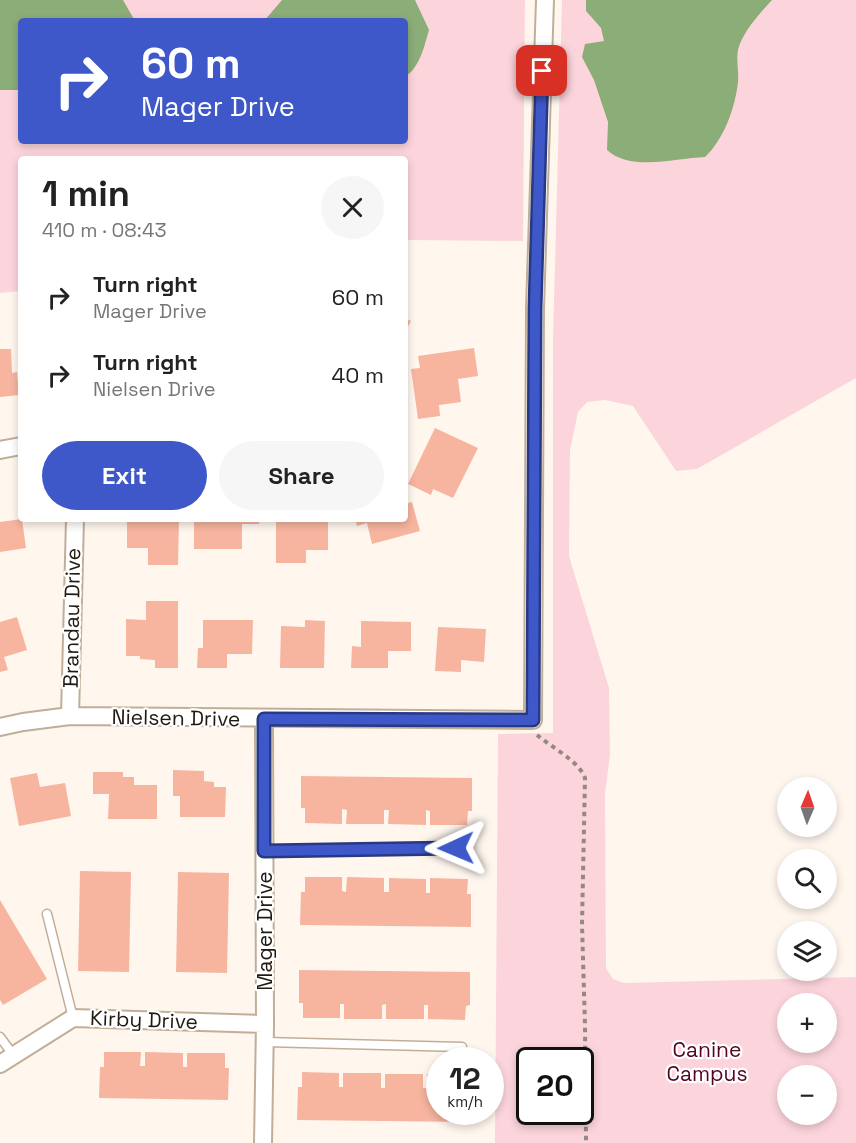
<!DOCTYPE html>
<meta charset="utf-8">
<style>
body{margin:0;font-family:"Space Grotesk",sans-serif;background:#f6f6f6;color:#222;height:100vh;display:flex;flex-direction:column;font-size:22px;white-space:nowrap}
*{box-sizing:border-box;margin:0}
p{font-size:20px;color:#767676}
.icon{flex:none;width:33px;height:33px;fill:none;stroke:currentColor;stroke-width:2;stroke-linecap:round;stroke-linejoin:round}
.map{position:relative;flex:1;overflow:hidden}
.side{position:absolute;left:18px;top:156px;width:390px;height:366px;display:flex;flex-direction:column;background:#fff;border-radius:6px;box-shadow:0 3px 9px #0003}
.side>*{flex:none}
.banner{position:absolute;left:18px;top:18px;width:390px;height:126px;border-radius:6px;box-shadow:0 3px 9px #0003;background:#3e58ca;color:#fff;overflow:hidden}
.needle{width:39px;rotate:2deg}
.fabs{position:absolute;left:777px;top:777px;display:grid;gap:12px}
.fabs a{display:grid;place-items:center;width:60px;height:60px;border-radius:50%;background:#fff;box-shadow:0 3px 9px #0003;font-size:30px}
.speed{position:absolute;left:426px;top:1047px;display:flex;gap:12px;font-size:30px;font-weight:700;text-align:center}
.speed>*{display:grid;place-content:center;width:78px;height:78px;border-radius:50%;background:#fff;box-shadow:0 3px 9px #0003;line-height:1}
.speed small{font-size:15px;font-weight:400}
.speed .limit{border:3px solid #111;border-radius:9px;background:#fff;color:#111}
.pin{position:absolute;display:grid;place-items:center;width:51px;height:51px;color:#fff;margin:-26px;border-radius:12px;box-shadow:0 3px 9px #0006}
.me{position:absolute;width:66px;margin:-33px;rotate:269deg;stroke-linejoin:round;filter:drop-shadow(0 0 4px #0008)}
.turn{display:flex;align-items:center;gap:21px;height:126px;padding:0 24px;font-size:27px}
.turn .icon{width:78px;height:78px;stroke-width:2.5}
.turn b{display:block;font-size:42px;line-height:51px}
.round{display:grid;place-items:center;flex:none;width:63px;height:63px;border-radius:32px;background:#f6f6f6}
.summary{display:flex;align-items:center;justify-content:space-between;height:102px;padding:0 24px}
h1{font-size:36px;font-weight:700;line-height:45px}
.primary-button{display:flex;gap:12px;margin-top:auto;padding:12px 24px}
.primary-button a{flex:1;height:69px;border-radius:36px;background:#3e58ca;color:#fff;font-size:24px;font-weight:700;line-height:69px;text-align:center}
.primary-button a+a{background:#f6f6f6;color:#222}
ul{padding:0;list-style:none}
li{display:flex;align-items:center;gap:18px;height:78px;padding:0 24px}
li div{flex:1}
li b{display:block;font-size:22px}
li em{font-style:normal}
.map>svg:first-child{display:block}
.green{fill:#fcd5dc;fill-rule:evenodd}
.water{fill:#8bad78}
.building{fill:#f7b5a0}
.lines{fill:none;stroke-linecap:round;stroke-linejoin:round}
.service-casing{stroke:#c1ae99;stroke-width:11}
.minor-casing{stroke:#c1ae99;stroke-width:20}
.path{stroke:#928a82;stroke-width:4;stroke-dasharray:4.5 4.5;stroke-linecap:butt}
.service{stroke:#fff;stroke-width:8}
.minor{stroke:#fff;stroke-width:16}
.route-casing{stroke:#283983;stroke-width:15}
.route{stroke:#3e58ca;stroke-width:10}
.labels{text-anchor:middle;stroke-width:4.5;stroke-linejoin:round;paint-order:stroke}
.street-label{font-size:21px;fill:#211a12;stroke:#fff}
.park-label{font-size:21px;fill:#550323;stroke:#fff}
</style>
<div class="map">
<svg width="856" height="1143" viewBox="0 0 856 1143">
<rect width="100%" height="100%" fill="#fff7ee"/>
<path class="green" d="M0,0H525L523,241L405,240V159H21V291L0,293ZM21,21H405V141H21Z
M562,0H856V378L697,469L676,471L633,406L605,400L587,402L578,412L570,450L569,556L609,688L610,754L605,794L606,968L613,979L624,983L856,977V1143H495L498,734L553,733V340ZM788,1004H826V1042H788ZM530,1060H580V1112H530ZM788,1076H826V1114H788Z"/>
<path class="water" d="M0,0H123L135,21H21V90H0Z
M282,0H415L429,30C424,47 420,67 405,77V21H264Z
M586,0H772C760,13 742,33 738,50C736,60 739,72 738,82C735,108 724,139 705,157C676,158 631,172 607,150L608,122L594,80L582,57L585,44L604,41L601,28L586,11Z"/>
<path class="building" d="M405,318L411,321L405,332Z
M474,348L478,376L458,379L461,402L439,405L440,416L418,419L411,369L420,368L418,356Z
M0,349H11L12,373L17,372L19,395L0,397Z
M435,428L478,448L453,498L433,489L431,495L408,484Z
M412,502L420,531L372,544L367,523L357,526L355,519H405V504Z
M22,519L26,548L0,552V522Z
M127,519H179L178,565H148V548H127Z
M194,519H259V524H242V549H194Z
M276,519H328V550H306V563H276Z
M146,601H178V668H155V660L140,659V656H126V619L146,620Z
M17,617L27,650L4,657L8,670L0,672V622Z
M203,620H253L252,654H227V668H197L198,648H203Z
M305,620L325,621L324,668H280L281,626L305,627Z
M361,621L411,622V651H388V668H351L352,646L361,647Z
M438,627L486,629L484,662L461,660V672L435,671Z
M173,770L204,771V781L214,782V787H226L225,817H180V796H173Z
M93,772H123V777H134V785H157V819H108L109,794H93Z
M37,773L40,787L65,783L71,816L19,826L10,778Z
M301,776L472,778V811H468L467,825H430V811L426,810V825L388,824L389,810H384V824H346L347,810L342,809V824L305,823V808H301Z
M80,871L131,872L129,972L78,971Z
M178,872L229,873L227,973L176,972Z
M305,877H342V891L346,892L347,877L384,878V892H389V878L426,879V893H430V878L468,879L467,894H471V927L300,925L301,892H305Z
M0,900L47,979L3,1005L0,1000Z
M299,970L470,972V1005L466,1006L465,1020L428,1019V1005H424V1019H386V1004L382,1005V1019H344V1004H340V1018H303V1003H299Z
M104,1052H141L140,1066H145V1052L183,1053V1067H187V1053H225V1068H229L228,1100L99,1098L100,1067H104Z
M302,1072L339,1073V1087H343V1073H381V1088H385V1074H423V1088H427V1074H440V1112H468V1122L297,1120L298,1087H302Z"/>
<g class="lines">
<defs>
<path id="service" d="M264,851L456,848
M47,914L73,1018
M0,1037L14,1056
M265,1042L462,1047"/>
<path id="minor" d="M0,450L21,446
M70,716L75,519
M0,727L23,722L70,716L533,720L535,308L545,0
M0,1064L73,1018L265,1024
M263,1143L265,1024L264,719"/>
</defs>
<use href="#service" class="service-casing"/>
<use href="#minor" class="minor-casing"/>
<path class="path" d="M537,735C551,747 579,761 585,778L582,925L585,1025L586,1143"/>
<use href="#service" class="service"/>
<use href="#minor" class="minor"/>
</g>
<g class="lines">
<defs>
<path id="route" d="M456,848L264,851V719L533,720L535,308L542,71"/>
</defs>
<use href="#route" class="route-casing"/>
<use href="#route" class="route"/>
</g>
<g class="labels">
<g class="street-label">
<text transform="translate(72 618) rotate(-89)" y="7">Brandau Drive</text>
<text transform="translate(176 718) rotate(1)" y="7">Nielsen Drive</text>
<text transform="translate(265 931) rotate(-90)" y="7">Mager Drive</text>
<text transform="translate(144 1020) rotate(2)" y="7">Kirby Drive</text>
</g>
<g class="park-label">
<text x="707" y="1057">Canine<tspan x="707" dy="24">Campus</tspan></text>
</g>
</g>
</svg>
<div class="fabs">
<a><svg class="needle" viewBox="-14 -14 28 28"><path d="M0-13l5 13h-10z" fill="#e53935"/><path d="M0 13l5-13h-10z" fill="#767676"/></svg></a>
<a><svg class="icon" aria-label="search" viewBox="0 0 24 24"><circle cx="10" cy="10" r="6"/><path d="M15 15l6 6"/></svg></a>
<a><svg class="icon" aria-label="layers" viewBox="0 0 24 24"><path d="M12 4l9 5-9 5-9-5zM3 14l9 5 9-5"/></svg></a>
<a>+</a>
<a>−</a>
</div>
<div class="speed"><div>12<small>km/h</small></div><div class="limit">20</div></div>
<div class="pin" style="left:542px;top:71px;background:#d93025"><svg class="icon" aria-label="arrive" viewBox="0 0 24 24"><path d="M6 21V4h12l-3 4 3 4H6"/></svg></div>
<svg class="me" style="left:456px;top:848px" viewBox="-20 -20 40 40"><path d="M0-17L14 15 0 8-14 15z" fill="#3e58ca" stroke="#fff" stroke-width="4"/></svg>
<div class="banner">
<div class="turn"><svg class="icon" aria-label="right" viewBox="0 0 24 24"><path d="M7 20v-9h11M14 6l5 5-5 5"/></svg><div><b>60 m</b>Mager Drive</div></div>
</div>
<section class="side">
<div class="summary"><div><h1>1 min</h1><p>410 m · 08:43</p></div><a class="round"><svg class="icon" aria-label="close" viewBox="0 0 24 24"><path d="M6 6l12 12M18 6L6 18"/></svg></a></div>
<ul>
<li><svg class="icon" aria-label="right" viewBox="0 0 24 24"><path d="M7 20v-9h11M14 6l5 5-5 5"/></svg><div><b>Turn right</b><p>Mager Drive</p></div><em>60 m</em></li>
<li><svg class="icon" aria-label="right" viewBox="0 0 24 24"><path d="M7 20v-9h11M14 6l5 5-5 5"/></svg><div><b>Turn right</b><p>Nielsen Drive</p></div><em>40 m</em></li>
</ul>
<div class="primary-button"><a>Exit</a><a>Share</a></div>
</section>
</div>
